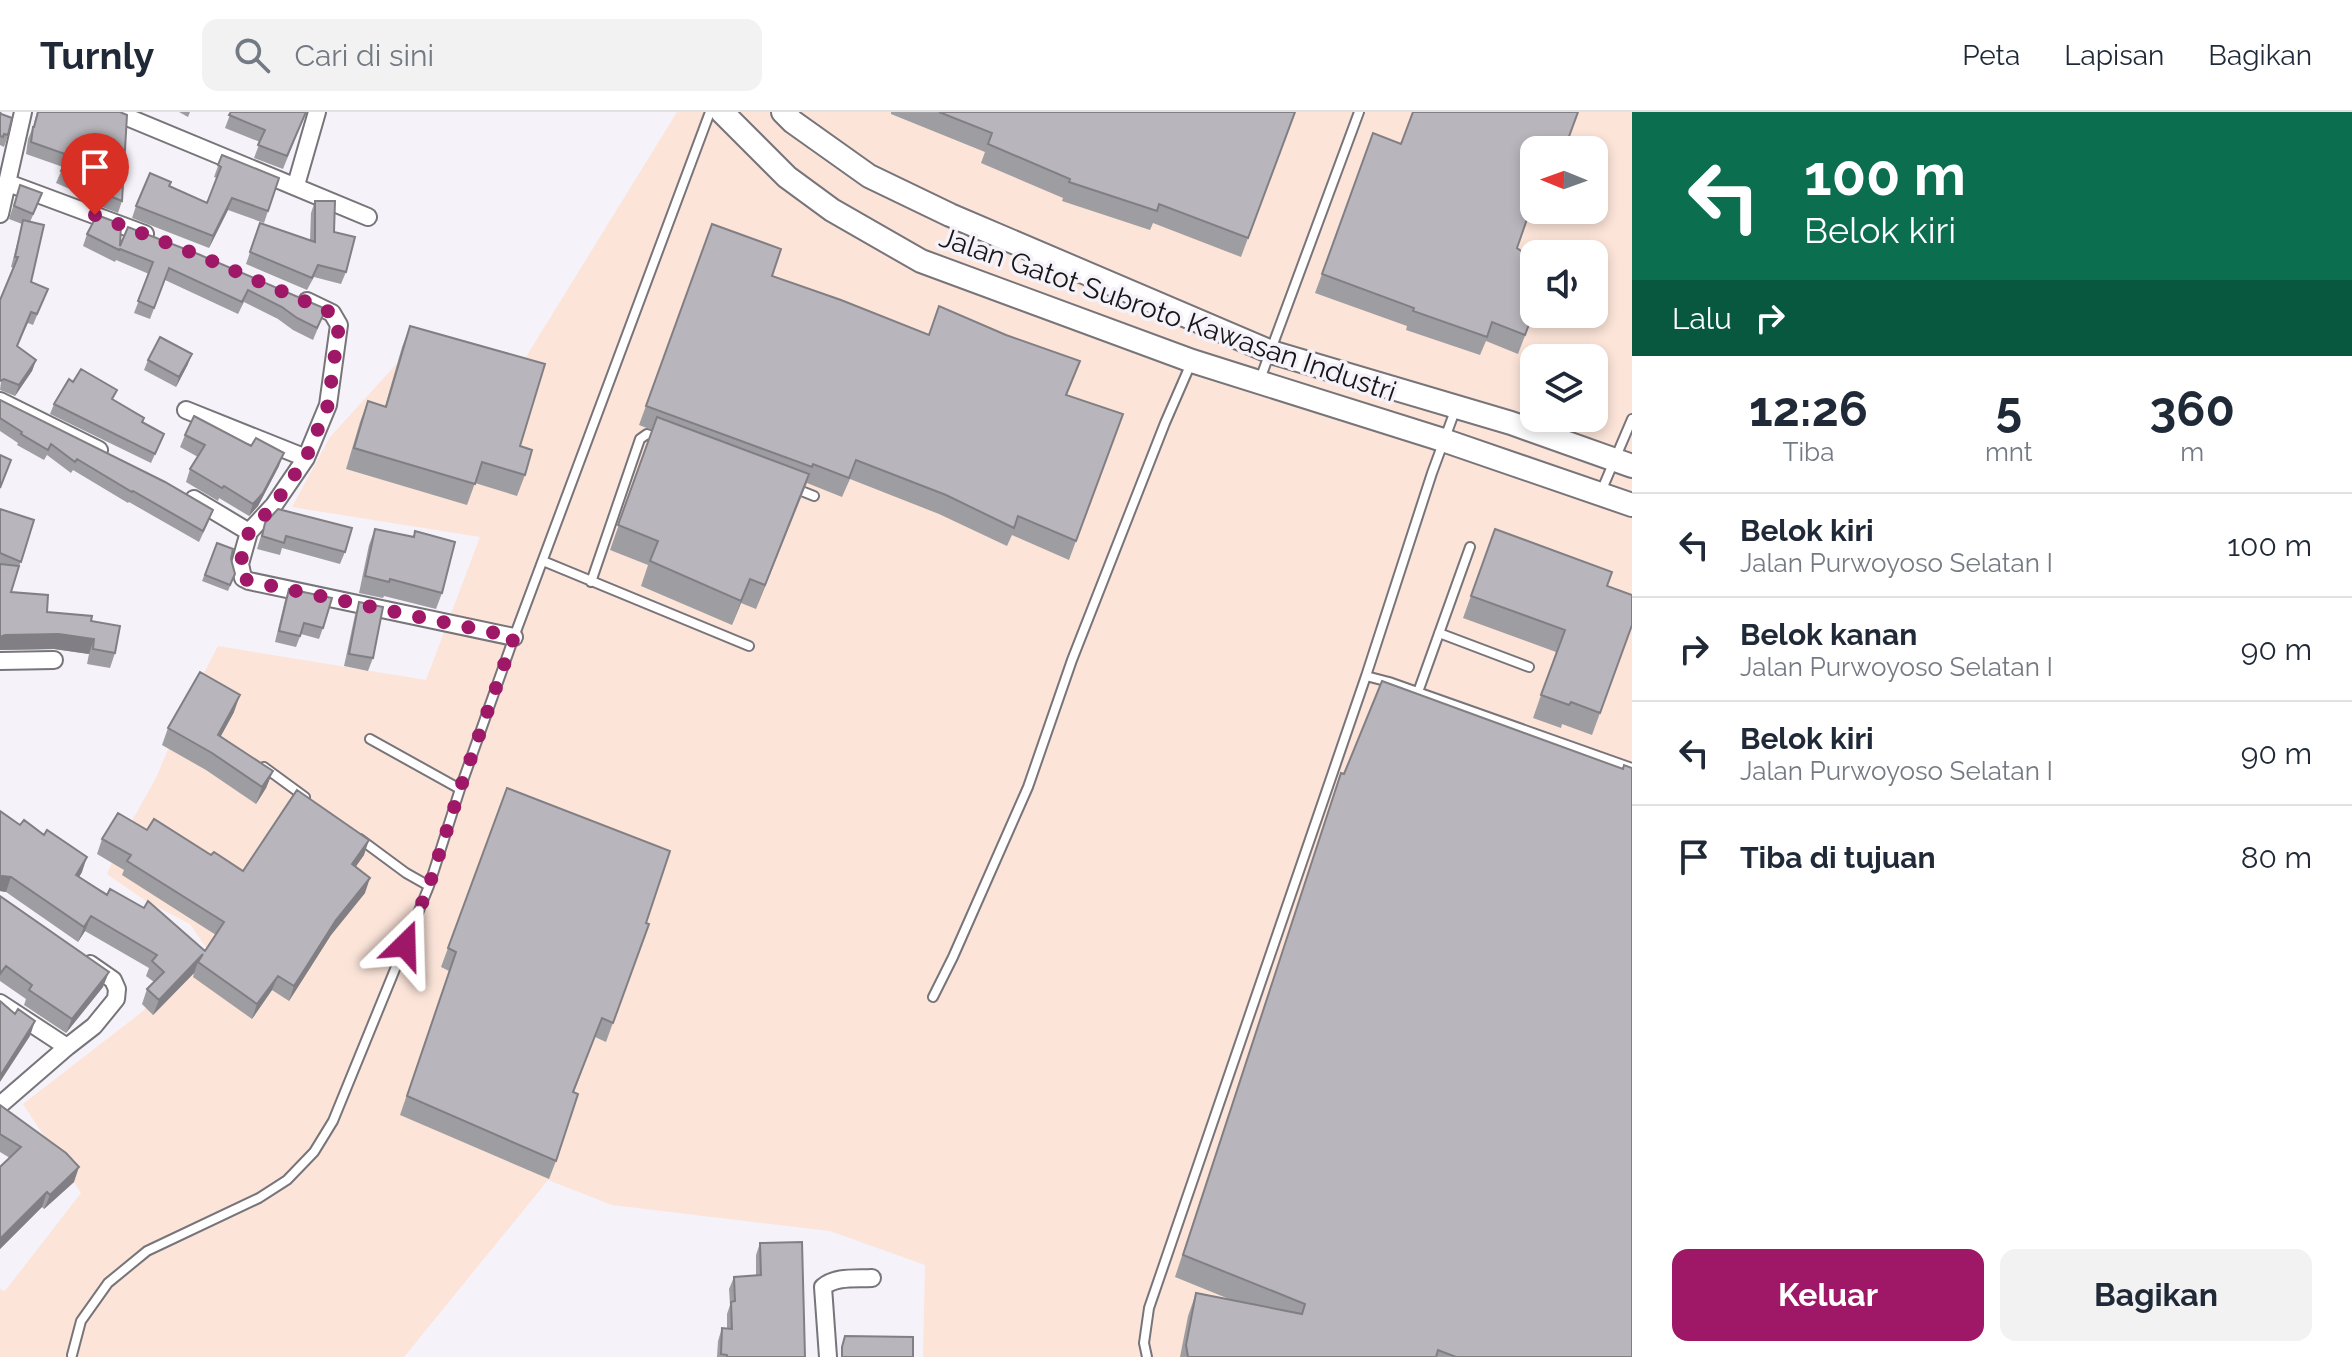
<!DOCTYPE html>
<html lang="id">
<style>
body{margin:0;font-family:Raleway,sans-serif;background:#f2f2f3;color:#1f2937;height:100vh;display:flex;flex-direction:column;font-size:30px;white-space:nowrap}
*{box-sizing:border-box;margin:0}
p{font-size:26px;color:#747a83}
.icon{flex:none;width:44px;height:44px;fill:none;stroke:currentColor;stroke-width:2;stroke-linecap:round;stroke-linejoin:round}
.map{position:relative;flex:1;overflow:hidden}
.drawer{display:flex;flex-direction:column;background:#fff;width:720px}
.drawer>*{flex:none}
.hud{background:#0b6e4f;color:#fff;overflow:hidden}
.needle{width:52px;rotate:271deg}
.tools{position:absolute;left:1520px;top:24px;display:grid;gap:16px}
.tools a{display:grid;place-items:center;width:88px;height:88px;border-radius:16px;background:#fff;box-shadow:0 4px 12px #0003;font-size:40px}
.pin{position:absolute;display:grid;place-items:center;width:68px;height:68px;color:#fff;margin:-82px -34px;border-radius:50% 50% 50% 0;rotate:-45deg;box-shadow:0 0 8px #0007}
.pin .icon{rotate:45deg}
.me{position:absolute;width:88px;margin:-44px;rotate:22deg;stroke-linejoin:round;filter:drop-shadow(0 0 6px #0008)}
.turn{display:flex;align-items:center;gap:28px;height:168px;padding:0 40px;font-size:36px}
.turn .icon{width:104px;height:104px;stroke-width:2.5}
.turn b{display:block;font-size:56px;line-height:68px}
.then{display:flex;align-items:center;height:76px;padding:0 40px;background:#0003;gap:16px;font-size:30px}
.eta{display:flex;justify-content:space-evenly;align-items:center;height:136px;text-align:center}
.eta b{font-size:48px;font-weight:700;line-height:56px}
.primary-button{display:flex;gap:16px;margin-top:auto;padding:16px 40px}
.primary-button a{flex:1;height:92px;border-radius:16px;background:#9e1867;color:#fff;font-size:32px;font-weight:700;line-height:92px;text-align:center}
.primary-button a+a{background:#f2f2f3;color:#1f2937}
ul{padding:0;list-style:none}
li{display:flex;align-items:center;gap:24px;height:104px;padding:0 40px;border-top:2px solid #e0e1e3}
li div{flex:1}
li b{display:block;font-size:30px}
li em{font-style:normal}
header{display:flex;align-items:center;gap:48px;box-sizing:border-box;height:112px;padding:0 40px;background:#fff;border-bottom:2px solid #e0e1e3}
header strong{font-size:38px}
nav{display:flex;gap:44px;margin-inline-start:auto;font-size:28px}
.search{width:560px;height:72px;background:#f2f2f3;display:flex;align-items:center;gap:20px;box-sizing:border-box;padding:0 28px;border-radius:16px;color:#747a83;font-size:30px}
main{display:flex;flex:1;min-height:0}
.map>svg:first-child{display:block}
.industrial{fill:#fce4d9;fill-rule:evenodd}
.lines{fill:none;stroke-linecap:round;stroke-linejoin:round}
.lane-casing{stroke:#77747a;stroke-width:12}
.street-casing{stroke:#77747a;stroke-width:20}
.secondary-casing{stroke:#77747a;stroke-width:26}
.lane{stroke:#fff;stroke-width:8}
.street{stroke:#fff;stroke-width:16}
.secondary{stroke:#fff;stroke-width:22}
.wall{fill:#9e9da2}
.shaded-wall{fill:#817f84}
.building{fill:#b8b6bc;stroke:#817f84;stroke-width:2}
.route{stroke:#9e1867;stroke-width:14;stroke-dasharray:0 25.2}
.labels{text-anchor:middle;stroke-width:7;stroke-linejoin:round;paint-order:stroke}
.street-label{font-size:28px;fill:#171618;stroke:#f5f2f9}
</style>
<header>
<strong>Turnly</strong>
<div class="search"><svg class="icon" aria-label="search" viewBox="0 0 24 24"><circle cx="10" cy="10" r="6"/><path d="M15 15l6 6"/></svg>Cari di sini</div>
<nav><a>Peta</a><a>Lapisan</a><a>Bagikan</a></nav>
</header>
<main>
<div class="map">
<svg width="1632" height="1245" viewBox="0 0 1632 1245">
<rect width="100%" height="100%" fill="#f5f2f9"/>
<path class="industrial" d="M677,0H1632V1245H923L925,1153L830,1119L612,1093L548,1068L404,1245H0V1177L5,1179L81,1081L23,992L142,900L164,877L178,858L207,837L190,812L146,789L107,762L124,723L156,666L183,602L218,534L426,568L480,425L292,395L330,325L422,224L526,245ZM1534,38H1594V98H1534ZM1534,142H1594V202H1534ZM1534,246H1594V306H1534Z"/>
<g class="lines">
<defs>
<path id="lane" d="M1259,270L1359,0
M1456,296L1432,361L1366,564L1389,570L1632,656
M794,376L814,384
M1600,382L1632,307
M543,449L749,534
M591,470L640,327L647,322L661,326
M1439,521L1529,555
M1418,580L1470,435
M370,627L460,677
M264,655L305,685
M360,727L406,761L429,774
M933,885L953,845L1028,675L1072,548L1165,311L1192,249
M72,1243L81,1209L108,1171L147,1139L259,1086L287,1068L314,1040L333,1009L429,774L460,677L514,525L710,0
M1147,1245L1144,1231L1149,1196L1366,564"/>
<path id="street" d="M115,0L368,105
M8,71L145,122
M296,73L317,0
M0,102L23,0
M307,189L332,201L339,213L328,293L306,346L274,393L249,420L240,452L243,466L249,469L514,525
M0,289L99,338
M186,298L306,346
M194,387L249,420
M0,549L54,548
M0,891L67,935
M0,993L67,935L94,914L116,887L117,877L113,868L90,852
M828,1245L823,1175C836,1164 856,1167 872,1166"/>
<path id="secondary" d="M722,0L787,65L832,98L921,149L1192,249L1443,328L1632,393
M783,0L793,10L869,64L950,103L1271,240L1511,311L1632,354"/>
</defs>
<use href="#lane" class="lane-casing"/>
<use href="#street" class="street-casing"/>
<use href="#secondary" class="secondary-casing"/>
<use href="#lane" class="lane"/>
<use href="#street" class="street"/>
<use href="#secondary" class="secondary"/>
</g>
<path class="wall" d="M0,0L8,23L4,35L0,33Z
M37,0H120L122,89L118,101L102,95L104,92L56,71L63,55L26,42L28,27L33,15Z
M179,0H190L188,5Z
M231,0H306L283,57L254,46L260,30L225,16Z
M891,0H1295L1241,145L1153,111L1150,118L1062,89L1063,86L981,51L985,40L891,2Z
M1373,21L1401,32L1534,38L1517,136L1534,200L1518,242L1486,229L1480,243L1406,218L1407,214L1315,181Z
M222,43L279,66L264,111L228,98L209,136L132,106L136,94L169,74L207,91L217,66L214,65Z
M20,73L37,94L30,110L31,170L48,177L33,213L28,211L17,234L36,248L32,259L15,284L0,278L14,156L11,155L22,112L9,107Z
M315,89L334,120L346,160L341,172L314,165L307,178L246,152L260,111L310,129L311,101Z
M712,112L772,164L1067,284L1123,302L1069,448L1012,423L1007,434L939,402L850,367L842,385L807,371L756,497L741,491L732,513L641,474L648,453L610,438L652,318L639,313Z
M87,122L120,134L326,197L313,228L293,218L278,207L244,190L238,202L165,168L150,207L134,201L149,162L116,148L115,150L83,134Z
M410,214L520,334L525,363L517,384L475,371L467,393L346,357L360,310L368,289L385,294L402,235Z
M148,248L188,252L176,275L144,258Z
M0,288L209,409L199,430L129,390L128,391L73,358L71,361L47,343L44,348L17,333L18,331L0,319Z
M114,288L144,306L142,311L164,322L151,351L50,302L54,292Z
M185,323L279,354L258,394L249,404L219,386L218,389L186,370L190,357L198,345L180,335Z
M0,397L34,408L11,480L47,500L91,509L115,541L110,556L87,552L89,542L54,537L0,538Z
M265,411L345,440L340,452L282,436L280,443L257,437Z
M375,417L442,481L436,497L384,484L383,486L359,481L369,433Z
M1495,417L1607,474L1632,513L1592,623L1562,612L1561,616L1533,606L1556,540L1463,506Z
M217,431L231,447L235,462L228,479L202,469Z
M289,477L323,516L319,527L301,522L296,535L275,530L285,488Z
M359,490L373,546L368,559L344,554L355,503Z
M234,600L221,624L273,659L266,676L256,692L206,658L162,633L168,616Z
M1623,657L1632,1245H1180L1188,1204L1196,1181L1234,1189L1175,1165L1341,661Z
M507,676L646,811L649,812L606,930L595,925L574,980L556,1049L549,1067L400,1003L449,859L441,855Z
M0,699L82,760L79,765L205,839L216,823L122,763L124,758L97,742L102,727L147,718L211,743L243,759L364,743L356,754L365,781L331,823L289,889L272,878L252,907L193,865L194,861L153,903L142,892L147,877L154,870L146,864L149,856L85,819L78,830L6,780L0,779Z
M0,784L103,875L66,921L24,893L26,887L0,869Z
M0,993L74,1070L44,1097L42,1095L0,1137V1055L10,1046L0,1040Z
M760,1131L805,1245H717L718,1229L722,1216L727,1217V1202L730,1193L729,1177L734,1165L756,1164V1143Z"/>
<path class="shaded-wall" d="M232,86L228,98L209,136L213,124Z
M192,242L188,252L176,275L179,265Z
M36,248L32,259L15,284L19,273Z
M284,341L279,354L258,394L249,404L253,392Z
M809,362L800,386L756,497L765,473Z
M750,467L741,491L732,513L741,489Z
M59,522L94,527L89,542L54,537L0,538V525L5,523Z
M240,583L234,600L212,640L218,623Z
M273,659L266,676L256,692L262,675Z
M369,728L364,743L347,767L352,752Z
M87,745L82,760L71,778L76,763Z
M2,764L11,765L6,780L0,779V765Z
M370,766L365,781L331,823L289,889L294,874L336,808Z
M91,804L85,819L78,830L84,815Z
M203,842L198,850L194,861L153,903L159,888Z
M109,860L103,875L66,921L72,907Z
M278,864L272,878L252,907L257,892Z
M35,909L30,924L0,970V964Z
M79,1055L74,1070L44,1097L50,1083Z
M47,1080L42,1095L0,1137V1127Z"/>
<path class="building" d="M0,0L1,2L12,6L8,23L4,22L3,25L0,24Z
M38,0H120L127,3L122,89L107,83L108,80L61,59L68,43L31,30L33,15H34Z
M231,0H306L287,44L258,33L265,18L229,3Z
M939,0H1295L1248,126L1159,92L1157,99L1069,70L1070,67L988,32L992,21Z
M1413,0H1578L1564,38H1534V87L1517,136L1534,148V199L1525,223L1492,210L1487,225L1413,199L1414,196L1322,162L1373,21L1401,32Z
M222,43L279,66L268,99L232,86L213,124L136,94L150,61L171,70L169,74L207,91L221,55L218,53Z
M20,73L42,81L33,102L14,94Z
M315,89H335L334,120L355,125L346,160L318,153L312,166L250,140L260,111L315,130Z
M97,103L121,112L120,134L128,115L198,142L326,197L317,216L297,206L282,195L248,178L242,190L169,156L154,196L138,189L153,150L120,137L119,138L87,122Z
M23,108L44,113L31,170L48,177L37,202L31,200L17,234L36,248L19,273L4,267L0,269V188L18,145H15Z
M712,112L781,137L772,164L841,188L929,223L939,194L1006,223L1080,249L1066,283L1123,302L1076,429L1018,404L1014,416L946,383L856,348L849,366L813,352L812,355L646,294Z
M410,214L545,252L520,334L532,338L525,363L482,350L475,372L354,336L368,289L386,295Z
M160,225L192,242L179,265L148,248Z
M81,257L117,278L112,287L144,306L142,310L164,322L155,342L54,292L69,267L73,270Z
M0,288L165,370L213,398L203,419L133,379L132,380L77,347L75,350L51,332L48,338L21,322L22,320L0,306Z
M194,304L251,334L256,326L284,341L263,381L253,392L224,374L222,376L190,357L205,333L185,323Z
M657,305L809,362L765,473L750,467L741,489L650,449L658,429L618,413Z
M0,343L11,348L0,376Z
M0,397L34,408L21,450L0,441Z
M278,397L352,416L345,440L286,424L284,431L262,424L265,411Z
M375,417L414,425L415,419L455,430L442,481L390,467L389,470L365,464Z
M1495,417L1612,460L1607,474L1632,483V513L1600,601L1571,590L1569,593L1541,583L1565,518L1471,484Z
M217,431L233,437L231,447L235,462L230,473L205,463Z
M0,452L19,454L11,480L48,483L47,500L92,504L91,509L120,514L115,541L93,537L94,527L59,522L5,523L0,525Z
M289,477L332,486L323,516L304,511L300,524L279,519Z
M359,490L383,495L373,546L349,542Z
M200,560L240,583L218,623L273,659L262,675L212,641L168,616Z
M1382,569L1623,657L1624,653L1632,656V1245H1456L1438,1238L1436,1245H1188L1186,1233L1196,1181L1302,1202L1305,1192L1183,1143L1341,661L1344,662Z
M507,676L670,739L646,811L649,812L613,911L602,906L573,980L578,982L556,1049L407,984L456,840L448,836Z
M297,678L369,728L352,752L370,766L336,808L294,874L278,864L257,892L198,850L203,842L159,888L147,877L164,860L152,849L157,843L91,804L84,815L11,765L2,764L0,765V699L20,713L24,708L44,723L47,718L87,745L76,763L107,783L110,777L144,796L148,789L205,839L224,810L127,749L131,743L102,727L118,701L147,718L154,707L211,743L214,740L243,759Z
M0,784L109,860L72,907L29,878L32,873L6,854L0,862Z
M0,889L15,902L18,897L35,909L0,964Z
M0,993L66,1041L79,1055L50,1083L47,1080L0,1127V1055L21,1035L0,1022Z
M802,1130L805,1245H727V1243L721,1242L722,1216L732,1217L731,1190L735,1189L734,1165L761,1163L760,1131Z
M845,1224L913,1225V1245H842V1235Z"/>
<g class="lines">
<path class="route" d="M95,103L198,143L332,201L339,213L328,293L306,346L274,393L249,420L240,452V461L243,466L249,469L514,525L460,677L429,774L405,833"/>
</g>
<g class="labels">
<g class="street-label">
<text transform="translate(1168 202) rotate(19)" y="10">Jalan Gatot Subroto Kawasan Industri</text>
</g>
</g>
</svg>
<div class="tools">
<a><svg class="needle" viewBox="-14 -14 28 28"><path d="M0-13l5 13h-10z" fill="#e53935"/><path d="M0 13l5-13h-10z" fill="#747a83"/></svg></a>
<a><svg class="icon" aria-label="sound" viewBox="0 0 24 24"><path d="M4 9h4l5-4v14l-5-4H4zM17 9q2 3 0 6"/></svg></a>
<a><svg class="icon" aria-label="layers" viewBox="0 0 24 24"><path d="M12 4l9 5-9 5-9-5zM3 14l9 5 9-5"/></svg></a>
</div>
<div class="pin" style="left:95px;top:103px;background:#d93025"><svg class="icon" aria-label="arrive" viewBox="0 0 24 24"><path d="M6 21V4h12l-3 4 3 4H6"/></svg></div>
<svg class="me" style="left:405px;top:833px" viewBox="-20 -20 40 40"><path d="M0-17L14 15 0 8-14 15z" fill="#9e1867" stroke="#fff" stroke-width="4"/></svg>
</div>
<section class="drawer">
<div class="hud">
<div class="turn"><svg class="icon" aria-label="left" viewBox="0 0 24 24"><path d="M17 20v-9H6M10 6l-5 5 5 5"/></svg><div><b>100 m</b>Belok kiri</div></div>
<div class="then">Lalu<svg class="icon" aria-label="right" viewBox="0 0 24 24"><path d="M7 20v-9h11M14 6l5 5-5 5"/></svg></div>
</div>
<div class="eta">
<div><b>12:26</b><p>Tiba</p></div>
<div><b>5</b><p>mnt</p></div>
<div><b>360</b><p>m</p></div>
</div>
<ul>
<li><svg class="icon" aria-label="left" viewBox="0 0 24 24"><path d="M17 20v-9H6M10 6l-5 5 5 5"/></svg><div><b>Belok kiri</b><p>Jalan Purwoyoso Selatan I</p></div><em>100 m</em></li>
<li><svg class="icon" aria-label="right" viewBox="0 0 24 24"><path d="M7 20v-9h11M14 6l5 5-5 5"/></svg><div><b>Belok kanan</b><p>Jalan Purwoyoso Selatan I</p></div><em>90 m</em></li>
<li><svg class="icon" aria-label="left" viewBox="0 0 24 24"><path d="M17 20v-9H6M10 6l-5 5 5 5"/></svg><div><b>Belok kiri</b><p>Jalan Purwoyoso Selatan I</p></div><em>90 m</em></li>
<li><svg class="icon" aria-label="arrive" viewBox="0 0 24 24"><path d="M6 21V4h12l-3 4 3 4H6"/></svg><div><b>Tiba di tujuan</b></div><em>80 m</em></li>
</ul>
<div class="primary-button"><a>Keluar</a><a>Bagikan</a></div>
</section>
</main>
